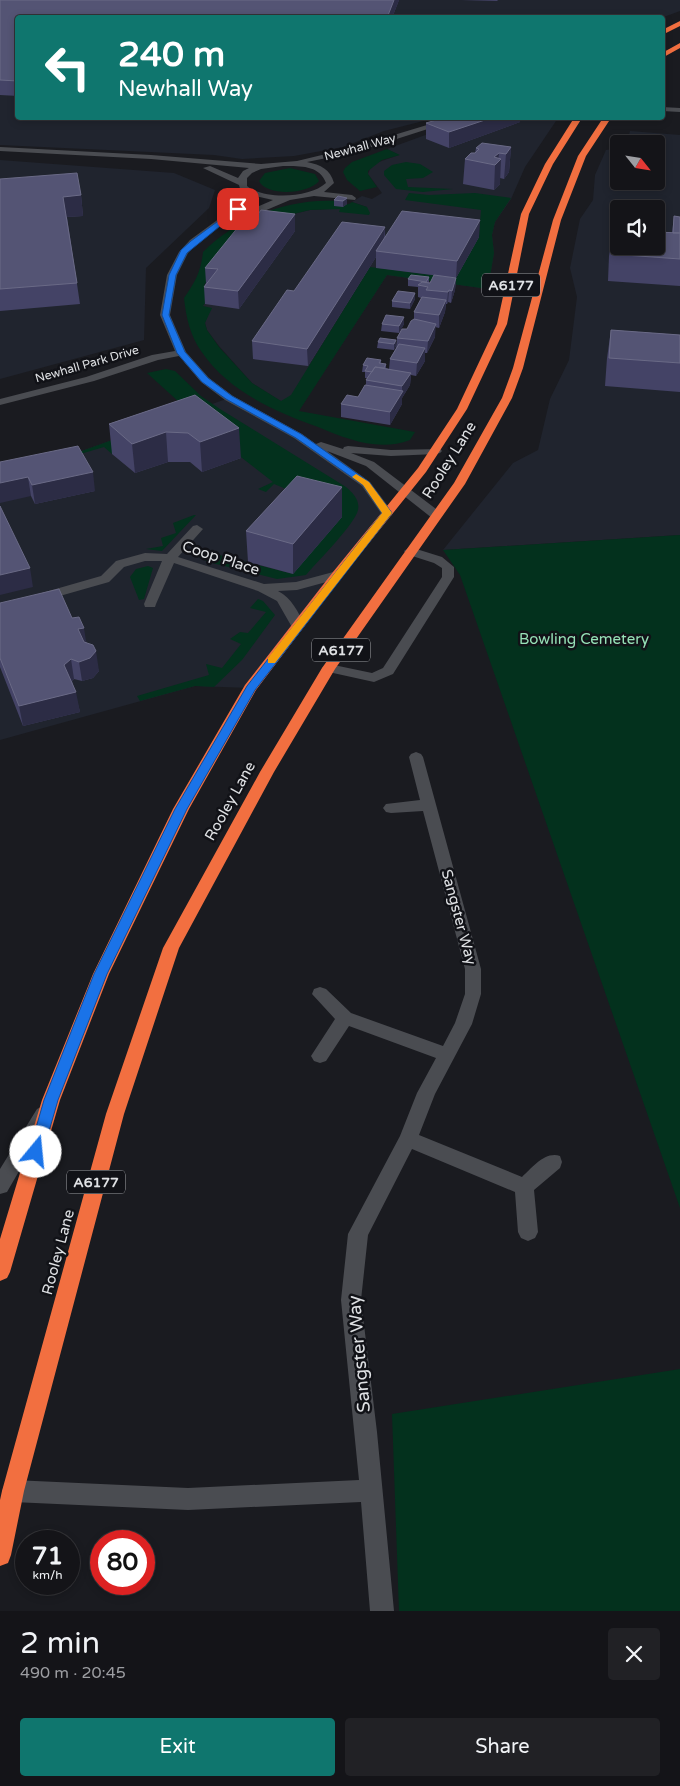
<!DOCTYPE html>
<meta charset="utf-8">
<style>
body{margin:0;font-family:"Varela Round",sans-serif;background:#212125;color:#f1f3f6;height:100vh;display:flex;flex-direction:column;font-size:19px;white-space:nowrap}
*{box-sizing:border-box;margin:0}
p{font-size:16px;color:#9d9ea2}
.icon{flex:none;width:28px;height:28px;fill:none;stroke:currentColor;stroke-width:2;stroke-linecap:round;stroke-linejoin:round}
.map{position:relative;height:1611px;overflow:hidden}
.panel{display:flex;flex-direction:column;background:#141418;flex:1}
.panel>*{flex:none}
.hud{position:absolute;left:15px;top:15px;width:650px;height:105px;border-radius:5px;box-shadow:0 2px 8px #0003,0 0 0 1px #333337;background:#0f766e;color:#fff;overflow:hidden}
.needle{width:32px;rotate:120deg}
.controls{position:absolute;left:610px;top:135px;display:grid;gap:10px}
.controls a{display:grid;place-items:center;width:55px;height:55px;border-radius:5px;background:#141418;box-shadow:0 2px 8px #0003,0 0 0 1px #333337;font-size:25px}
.speed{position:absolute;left:15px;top:1530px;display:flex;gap:10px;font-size:25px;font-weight:700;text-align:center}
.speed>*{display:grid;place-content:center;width:65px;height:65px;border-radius:50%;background:#141418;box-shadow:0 2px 8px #0003,0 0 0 1px #333337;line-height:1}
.speed small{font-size:12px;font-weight:400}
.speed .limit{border:8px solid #d22;background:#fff;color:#111}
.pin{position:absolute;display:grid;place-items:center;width:42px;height:42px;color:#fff;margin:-21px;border-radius:10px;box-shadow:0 2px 8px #0006}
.me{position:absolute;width:55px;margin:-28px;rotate:17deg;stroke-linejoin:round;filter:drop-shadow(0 0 4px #0008)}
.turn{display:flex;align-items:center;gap:18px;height:105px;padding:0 20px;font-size:22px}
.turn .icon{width:65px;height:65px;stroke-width:2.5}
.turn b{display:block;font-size:35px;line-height:42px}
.round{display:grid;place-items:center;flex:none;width:52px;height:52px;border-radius:5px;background:#212125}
.summary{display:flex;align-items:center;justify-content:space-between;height:85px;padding:0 20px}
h1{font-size:30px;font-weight:600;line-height:38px}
.button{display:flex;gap:10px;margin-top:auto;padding:10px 20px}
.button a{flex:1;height:58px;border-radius:5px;background:#0f766e;color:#fff;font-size:20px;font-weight:600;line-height:58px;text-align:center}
.button a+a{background:#212125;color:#f1f3f6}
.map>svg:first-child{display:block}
.built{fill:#20242e;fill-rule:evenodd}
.green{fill:#03311d}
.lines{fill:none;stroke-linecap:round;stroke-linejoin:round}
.minor{fill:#4a4c51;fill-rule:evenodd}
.highway{fill:#f26f40;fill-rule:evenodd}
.wall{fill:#444366}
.shaded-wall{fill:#2c2c45}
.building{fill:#545474;stroke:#6a6a86}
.route{fill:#1a73e8;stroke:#114b97}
.slow{fill:#f59e0b}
.labels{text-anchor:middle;stroke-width:5;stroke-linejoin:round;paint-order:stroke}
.far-street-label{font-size:12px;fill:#dfe1e4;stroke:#111217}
.shield{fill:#111217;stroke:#a1a3a6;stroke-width:1}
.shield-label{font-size:14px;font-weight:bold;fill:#dfe1e4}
.street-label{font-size:15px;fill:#dfe1e4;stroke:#111217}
.park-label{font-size:15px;fill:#96e1b7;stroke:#111217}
.near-street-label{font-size:18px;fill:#dfe1e4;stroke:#111217}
</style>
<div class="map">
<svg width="680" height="1611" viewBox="0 0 680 1611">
<rect width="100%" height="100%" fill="#1a1b20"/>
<path class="built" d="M0,0H680V11L661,18H18V118H435L384,131L343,147L294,156L242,159L214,155L0,145Z
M472,118H558L525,167L511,199L495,222L492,235L494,253L488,289L387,275L298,412L252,383L219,346L207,330L205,323L208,314L202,306L214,288L204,286L246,231L289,215L310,210L367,207L352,202L362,196L372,199L382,193L368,174L371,167L376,163L399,155L387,149Z
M630,131L680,135V535L443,550L513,463L538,450L550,399L569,360L577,297L570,268L580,219L593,200L595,175L606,150L619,148V181H656V144H625L627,142ZM619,209H656V246H619Z
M0,160L174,173L215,190L209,208L146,268L144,340L0,379Z
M229,398L298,436L366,484L387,513L250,688L195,686L0,740V474L65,457Z"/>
<path class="green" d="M387,149L400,155L382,160L368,171V174L377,187L360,191L347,180L343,172L345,168L352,162Z
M406,162L420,164L433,172L423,178L406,179L408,187L453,189L423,192L396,189L384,175V171L392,165Z
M290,168L315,174L319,181C309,194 267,197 259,181L265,173Z
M409,193L429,195L475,193L511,198L495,222L492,235L494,253L488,289L387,275L299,411L415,432L410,440C378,452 347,439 318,427C274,411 229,392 201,351C190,335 186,317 184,298C195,282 201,272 203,252C237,218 288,198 337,201L335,205L349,204L352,202L367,207L370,213L369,215L339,212L340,209L310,210L289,215L246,231L204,285L215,288L203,306L212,308L205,323L207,330L219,347L252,383L281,401L291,395L370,267L456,278L479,237L481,210L405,200Z
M166,369L175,371L201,396L220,409L346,487C353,493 360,500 358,510C355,524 317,562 306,575L277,579L208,562L197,556L200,550L293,574L306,497L274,484L266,492L258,489L273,482L198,424L112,454L104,447L77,455L76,453L190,412L147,373Z
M194,515H196L162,551L146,549L163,546L161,538L176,533L173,523Z
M680,535V1208L460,575L443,550Z
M148,566L153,568L144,599L139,600L130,577L136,569Z
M258,599L263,601L275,615L242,660L214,687L195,686L140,701L137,696L209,675L206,664L222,668L241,644L230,639L240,632L248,633L266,612L250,608Z
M680,1369V1611H399L392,1414Z"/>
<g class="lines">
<path class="minor" d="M662,107L680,108V112L662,111Z
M427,125L434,127L356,152L307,162C321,165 330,169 334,183L324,192L352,195L356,198L355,200L314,196L290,200L233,224L226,222L196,244L188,253L177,275L170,315L186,352L209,378L233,396L302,434L316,444L321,442L343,449L344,447L348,446L391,450L440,449L442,451L440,453L436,454L391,456L351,453L374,462L440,512L442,515L440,518H432L366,466L327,451L370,482L393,513L391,516H383L362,486L294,438L225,400L201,382L179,356L158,360L94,381L0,405V399L86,377L152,355L175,351L160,315L167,275L179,252L190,240L235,207L243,199L239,185L203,168L210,166L238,178L243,171L249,168L151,159L0,151V147L151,155L261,164L297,161L351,148ZM283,166C299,166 320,165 326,183C310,198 264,200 247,186V178L252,173L261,169ZM250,195L273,200L232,218L250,201Z
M197,525L203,529L178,557L264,584L296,582L337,571L343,575L341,578L297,590L278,591C292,598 298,612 305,626L298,630L293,629L277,601L258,591L174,563L156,604L155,607H145L144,604L162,561H145L124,567L109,582L0,613V605L101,576L116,561L145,553L167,554L193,526Z
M410,547L442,557L454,567V577L393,674L374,682L324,671L322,668L329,664L372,673L383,668L442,577V568L434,563L406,554L404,551Z
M416,752L421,754L423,757L481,969V994L472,1024L435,1094L419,1135L522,1177C532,1168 545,1151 560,1156L562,1162L560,1168L534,1190L538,1232L535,1238L528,1241L521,1238L518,1232L515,1192L412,1149L368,1235L361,1300L377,1432L394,1611H370L361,1502L188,1510L13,1502L5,1499L2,1491L5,1483L13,1480L188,1488L359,1480L341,1300L348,1234L400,1136L417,1093L436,1058L349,1026L326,1061L320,1063L314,1061L311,1056L335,1019L312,994L314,989L320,987L326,989L351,1013L443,1046L455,1023L465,994V969L423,811L391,813L386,812L383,808L386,804L420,800L409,757L411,754Z
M43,1106L49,1109L52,1114L7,1192L0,1194V1169L37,1109Z"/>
<path class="highway" d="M680,21V26L662,35V30Z
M680,43V48L662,58V53Z
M574,118H582L553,164L529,214L507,324L467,409L426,472L341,578L256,690L189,809L109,974L60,1100L10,1272L7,1278L0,1281V1239L42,1100L93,974L173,809L245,685L333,572L418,468L457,409L497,324L521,214L545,164Z
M603,118H611L586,156L561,220L523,368L512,398L465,484L335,669L274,772L179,948L124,1114L24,1491L11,1555L8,1563L0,1566V1500L2,1491L106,1114L163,948L260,772L322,668L454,483L502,398L513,368L553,220L578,156Z"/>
</g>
<path class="wall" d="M0,0H399L392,18H18V96L0,95Z
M461,0H498L497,1Z
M520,122L449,148L426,139V123Z
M511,147L509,172L504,179L500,178V184L494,190L463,184L465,159L475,153L476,148Z
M0,179L81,195L83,216L67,217L80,304L0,311Z
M347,198V204L343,207L334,206V200Z
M295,214V231L239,309L205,304L204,287L206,283L205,268L256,217Z
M674,216L680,217V286L608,281L609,256L613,229L672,233Z
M385,227V238L479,237L456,278L376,268V257L308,366L253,359L252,341L294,291Z
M429,277V283L456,278L455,290L451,303L448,302L447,304H446L445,312L439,328L435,327V337L427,353H425V361L416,376L411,375L410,385L402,398V404L390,425L341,417V404L358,397L366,385V380L367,378H365V372H362L363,365L381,360V364H386V368L389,369L390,359L396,348L397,338L407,329L414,319V312L421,298L418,297V287L408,286V279Z
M415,293V299L410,309L392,307V301Z
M382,324H404L399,333L381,331Z
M611,330L680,335V392L605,386L607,358Z
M396,340V346L394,350L377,348L378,342Z
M195,395L241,458L202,472L190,462H168L135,473L112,454L109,424Z
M0,462L95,491L35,504L31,496Z
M342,487V517L293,574L248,562L246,531Z
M0,603L72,618L87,643L99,671L93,678L82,681L74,679L72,681L80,712L23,726L0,667Z"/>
<path class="shaded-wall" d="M394,0H399L392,18H387Z
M491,118H521L520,122L449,148V132Z
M511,147L509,172L504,179L506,154Z
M499,153L498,162L501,159L500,184L494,190L495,165L494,157Z
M81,195L83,216L66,217L63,197Z
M347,198V204L343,207V201Z
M295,214V231L239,309L238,291Z
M480,220L479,237L456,278L457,261Z
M385,227L384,244L376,251V257L308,366L307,349Z
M456,278L455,290L451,303L452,291Z
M449,290L448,302L447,304L448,292Z
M415,293V299L410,309V303Z
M446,300L445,312L439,328V315Z
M404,317V324L399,333V326Z
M436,324L435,337L427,353L428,341Z
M396,340V346L394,350V344Z
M425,348V361L416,376L417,363Z
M411,373L410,385L402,398V404L390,425V412L402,392V386Z
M239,428L241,458L202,472L200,442Z
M166,432L168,462L135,473L132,444Z
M93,472L95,491L35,504L32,485Z
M28,477L31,496L0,503V483Z
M342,487V517L293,574V544Z
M30,568L33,587L0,595V575Z
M84,628L87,648L81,649L78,629Z
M96,651L99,671L93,678L82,681L79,662Z
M71,659L74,679L68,685L64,665Z
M76,692L80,712L23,726L19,706Z"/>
<path class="building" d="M0,0H394L387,18H18V81L0,80Z
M443,118H491L449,132L426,123Z
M482,143L511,147L506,154L499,153L494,157L501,159L495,165L465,159L471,153H475L479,149L476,148Z
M77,173L81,195L63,197L77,283L0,289V179Z
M338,196L347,198L343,201L334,200Z
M261,210L295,214L238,291L204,287L218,269L205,268L247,216L256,217Z
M402,211L480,220L457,261L376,251Z
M674,216L680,217V233H673Z
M342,222L385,227L307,349L252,341L287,290L294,291Z
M613,229H619V246H656V232L680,233V259L611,254Z
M411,275L429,277L426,282L408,279Z
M434,275L456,278L452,291L449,290L448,292L426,290L428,287L418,285L422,282L430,283Z
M398,291L415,293L410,303L392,301Z
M422,297L446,300L439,315L414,312Z
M386,315L404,317L399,326L382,324Z
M414,319L436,324L428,341L397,338L402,329H407L411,321Z
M611,330L680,335V363L609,358Z
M380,338L396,340L394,344L378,342Z
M399,344L425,348L417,363L390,359Z
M367,358L381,360L379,363L386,364L384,368L375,367L372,372L365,371L368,366L363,365Z
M375,367L411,373L402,386L366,380Z
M365,385L403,391L390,412L341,404L347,395L358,397Z
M195,395L239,428L200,442L188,433L166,432L132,444L109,424Z
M78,446L93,472L32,485L28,477L0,483V462Z
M297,476L342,487L293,544L246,531Z
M0,506L30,568L0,575Z
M59,589L72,618L79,617L84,628L78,629L84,642L93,645L96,651L90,658L79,662L71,659L64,665L76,692L19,706L0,658V603Z"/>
<path class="route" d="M236,208L241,209L187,253L176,275L169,315L185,352L208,378L232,396L301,434L369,482L392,513L255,690L187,809L107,974L58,1100L43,1152L41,1156L36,1158L31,1156L29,1152L44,1100L94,974L175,809L247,686L382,513L363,485L296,438L226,399L202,382L177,353L162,315L169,275L181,250L191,241Z"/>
<path class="slow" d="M356,474L369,482L392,513L275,663H268V658L382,513L363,485L352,477Z"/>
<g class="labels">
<g class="far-street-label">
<text transform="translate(360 147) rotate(-15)" y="4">Newhall Way</text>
<text transform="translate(87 364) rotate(-16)" y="4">Newhall Park Drive</text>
</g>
<g class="shield">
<rect x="482" y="273.5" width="58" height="23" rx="4"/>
<rect x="312" y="638.5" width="58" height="23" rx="4"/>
<rect x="67" y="1170.5" width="58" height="23" rx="4"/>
</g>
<g class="shield-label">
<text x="511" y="290">A6177</text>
<text x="341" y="655">A6177</text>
<text x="96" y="1187">A6177</text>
</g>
<g class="street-label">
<text transform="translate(449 460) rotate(-58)" y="5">Rooley Lane</text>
<text transform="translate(221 558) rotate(18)" y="5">Coop Place</text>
<text transform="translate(230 801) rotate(-61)" y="5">Rooley Lane</text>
<text transform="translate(459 917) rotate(75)" y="5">Sangster Way</text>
<text transform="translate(58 1252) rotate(-75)" y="5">Rooley Lane</text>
</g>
<g class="park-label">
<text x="584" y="644">Bowling Cemetery</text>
</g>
<g class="near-street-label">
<text transform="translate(359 1354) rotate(-95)" y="6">Sangster Way</text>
</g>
</g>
</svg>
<div class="controls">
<a><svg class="needle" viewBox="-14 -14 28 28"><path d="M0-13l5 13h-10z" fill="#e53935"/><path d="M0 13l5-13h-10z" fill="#9d9ea2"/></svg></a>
<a><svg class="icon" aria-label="sound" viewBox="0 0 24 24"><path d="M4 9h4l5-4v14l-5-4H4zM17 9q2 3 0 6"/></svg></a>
</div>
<div class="speed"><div>71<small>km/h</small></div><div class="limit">80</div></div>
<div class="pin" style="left:238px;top:209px;background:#d93025"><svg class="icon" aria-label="arrive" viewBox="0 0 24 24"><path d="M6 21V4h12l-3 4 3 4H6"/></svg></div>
<svg class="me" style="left:36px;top:1152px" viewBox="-20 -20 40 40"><circle r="19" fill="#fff"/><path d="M0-13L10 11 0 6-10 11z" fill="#1a73e8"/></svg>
<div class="hud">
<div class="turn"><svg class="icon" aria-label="left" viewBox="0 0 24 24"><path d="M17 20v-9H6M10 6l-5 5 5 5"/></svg><div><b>240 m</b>Newhall Way</div></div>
</div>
</div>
<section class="panel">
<div class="summary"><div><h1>2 min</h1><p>490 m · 20:45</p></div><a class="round"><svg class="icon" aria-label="close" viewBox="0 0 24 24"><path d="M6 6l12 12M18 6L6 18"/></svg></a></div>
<div class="button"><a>Exit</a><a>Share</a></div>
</section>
